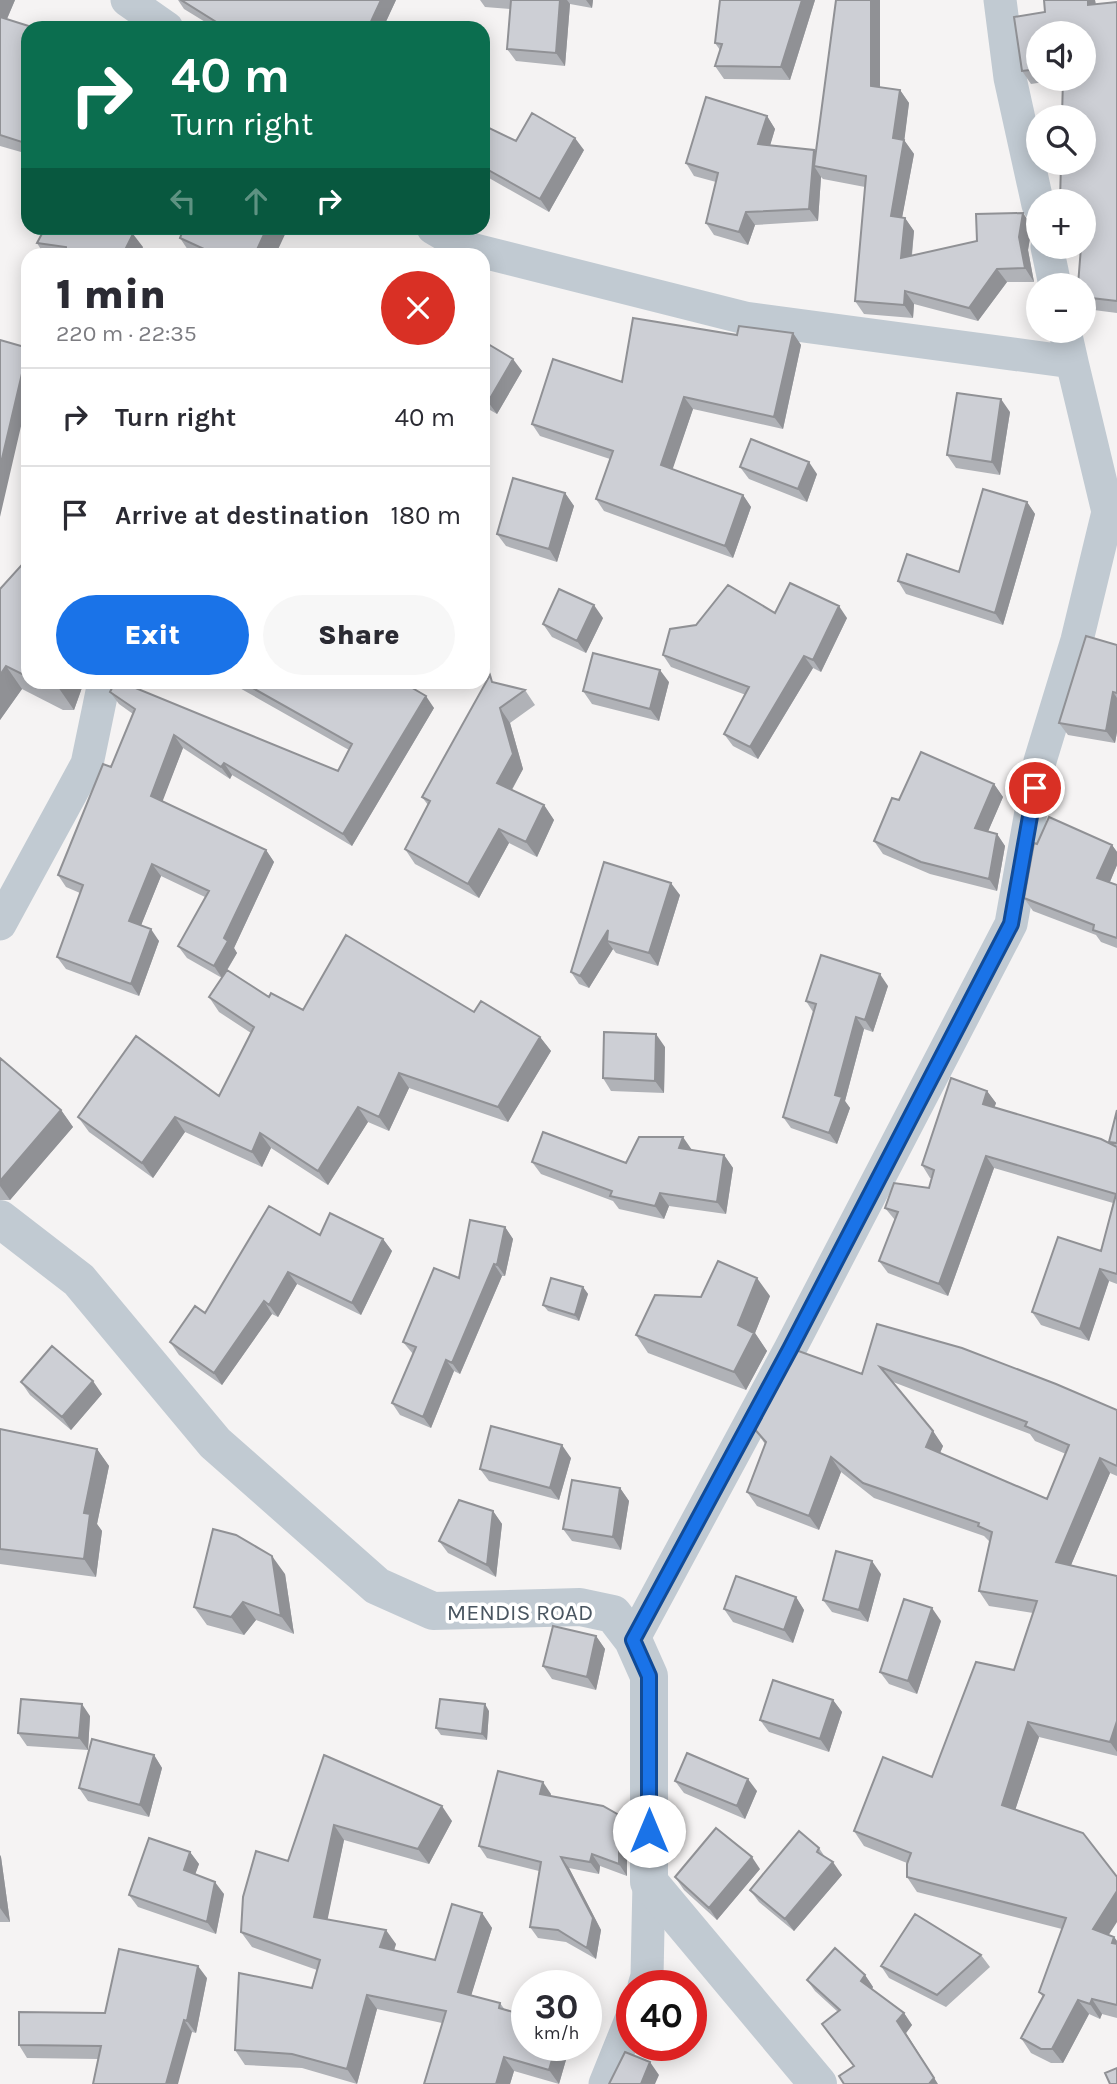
<!DOCTYPE html>
<meta charset="utf-8">
<style>
body{margin:0;font-family:Karla,sans-serif;background:#f7f7f7;color:#2b2b33;height:100vh;display:flex;flex-direction:column;font-size:26px;white-space:nowrap}
*{box-sizing:border-box;margin:0}
p{font-size:23px;color:#7c7c81}
.icon{flex:none;width:38px;height:38px;fill:none;stroke:currentColor;stroke-width:2;stroke-linecap:round;stroke-linejoin:round}
.map{position:relative;flex:1;overflow:hidden}
.panel{position:absolute;left:21px;top:248px;width:469px;height:441px;display:flex;flex-direction:column;background:#fff;border-radius:21px;box-shadow:0 4px 18px #0003}
.panel>*{flex:none}
.hud{position:absolute;left:21px;top:21px;width:469px;height:214px;border-radius:21px;box-shadow:0 4px 18px #0003;background:#0b6e4f;color:#fff;overflow:hidden}
.fabs{position:absolute;left:1026px;top:21px;display:grid;gap:14px}
.fabs a{display:grid;place-items:center;width:70px;height:70px;border-radius:50%;background:#fff;box-shadow:0 4px 18px #0003;font-size:35px}
.speed{position:absolute;left:511px;top:1970px;display:flex;gap:14px;font-size:35px;font-weight:700;text-align:center}
.speed>*{display:grid;place-content:center;width:91px;height:91px;border-radius:50%;background:#fff;box-shadow:0 4px 18px #0003;line-height:1}
.speed small{font-size:18px;font-weight:400}
.speed .limit{border:10px solid #d22;background:#fff;color:#111}
.pin{position:absolute;display:grid;place-items:center;width:60px;height:60px;color:#fff;margin:-30px;border:4px solid #fff;border-radius:50%;box-shadow:0 2px 7px #0007}
.me{position:absolute;width:77px;margin:-38px;rotate:0deg;stroke-linejoin:round;filter:drop-shadow(0 0 5px #0008)}
.turn{display:flex;align-items:center;gap:24px;height:147px;padding:0 35px;font-size:32px}
.turn .icon{width:91px;height:91px;stroke-width:2.5}
.turn b{display:block;font-size:49px;line-height:60px}
.lanes{display:flex;align-items:center;height:66px;padding:0 35px;background:#0003;justify-content:center;gap:35px;direction:ltr}
.lanes .off{opacity:.35}
.round{display:grid;place-items:center;flex:none;width:74px;height:74px;border-radius:37px;background:#f7f7f7}
.headline{display:flex;align-items:center;justify-content:space-between;height:119px;padding:0 35px}
h1{font-size:42px;font-weight:800;line-height:52px}
.cta{display:flex;gap:14px;margin-top:auto;padding:14px 35px}
.cta a{flex:1;height:80px;border-radius:42px;background:#1a73e8;color:#fff;font-size:28px;font-weight:800;line-height:80px;text-align:center}
.cta a+a{background:#f7f7f7;color:#2b2b33}
ul{padding:0;list-style:none}
li{display:flex;align-items:center;gap:21px;height:98px;padding:0 35px;border-top:2px solid #e1e1e2}
li div{flex:1}
li b{display:block;font-size:26px}
li em{font-style:normal}
.map>svg:first-child{display:block}
.lines{fill:none;stroke-linecap:round;stroke-linejoin:round}
.minor{stroke:#c1cad2;stroke-width:33}
.tertiary{stroke:#c1cad2;stroke-width:38}
.wall{fill:#b0b2b7;fill-rule:evenodd}
.shaded-wall{fill:#909195}
.building{fill:#cdcfd5;stroke:#909195;stroke-width:2;fill-rule:evenodd}
.route-casing{stroke:#114b97;stroke-width:18}
.route{stroke:#1a73e8;stroke-width:12}
.labels{text-anchor:middle;stroke-width:7;stroke-linejoin:round;paint-order:stroke}
.street-label{font-size:23px;fill:#4a5661;stroke:#fff}
</style>
<div class="map">
<svg width="1117" height="2084" viewBox="0 0 1117 2084">
<rect width="100%" height="100%" fill="#f5f3f3"/>
<g class="lines">
<path class="minor" d="M127,0L167,28
M1000,0L1010,78L1038,205
M433,228L467,248L745,318L1072,362L1108,512L1077,640L1040,761L1011,924L790,1349L633,1640
M1047,247L1055,285
M1065,331L1072,362
M0,924L87,764L104,682
M644,1986L647,1976L649,1882
M605,2084L632,2017"/>
<path class="tertiary" d="M0,1219L79,1280L215,1443L377,1586L433,1611L580,1607L613,1614L633,1640L649,1676V1882L818,2084"/>
</g>
<path class="wall" d="M0,0H15L7,19L28,28V154L0,146Z
M178,0H396L383,28H215L184,9Z
M480,0H593L592,8L570,4L565,66L516,61L507,49L510,9L485,7Z
M720,0H815L790,80L724,79L715,66L720,50L715,43Z
M1044,0H1095L1096,4L1117,2V313L1086,309L1083,305L1084,215H1083V201L1063,85L1058,80L1031,84L1022,71L1045,12ZM1038,33L1083,79H1038Z
M880,87L900,90L909,103L904,140L914,154L902,217L905,218L914,231L912,256L977,241L1032,226L1028,250L1034,282H1007L978,321L914,304L913,318L864,314L855,301L865,187L823,179L821,177L818,221L755,225L748,245L714,235L706,223L716,182L694,176L686,163L767,116L775,129L770,145L816,152Z
M483,125L516,141L584,150L549,212L489,178L483,189Z
M180,238L275,256H192Z
M37,243L143,247L138,256H45Z
M793,333L801,345L783,429L693,409L672,469L743,495L751,507L733,558L604,511L596,499L610,459L540,436L532,424L622,382L737,335Z
M483,341L522,371L497,414L483,406Z
M1010,412L1000,475L956,468L947,455Z
M740,467L817,474L807,502L749,479Z
M565,493L574,506L557,562L506,546L497,534Z
M1027,502L1035,514L1003,625L906,594L898,581L959,572Z
M28,558V682H84L74,710H63L22,689L0,720V589Z
M775,613L847,618L821,672L813,668L758,759L733,746L724,734L746,695L671,667L663,655Z
M603,618L586,653L552,637L543,624Z
M1117,645V732L1115,743L1068,735L1059,723Z
M229,682H402L434,708L352,846L232,775L230,779L183,748L162,801L266,850L274,862L234,948L237,953L225,974L269,997L303,1010L474,1012L540,1037L551,1051L508,1122L409,1088L389,1131L368,1122L328,1185L271,1148L262,1167L185,1132L153,1178L89,1132L78,1117L219,1096L251,1033L219,1012L209,997L222,978L187,958L178,946L205,897L161,876L141,925L159,941L139,996L66,969L57,957L80,893L66,887L58,875L111,767L133,714L119,704L110,692L338,771L349,750Z
M669,682L659,721L592,704L583,691Z
M496,683L525,690L535,705L510,723L523,769L512,790L544,805L554,820L537,857L509,843L479,898L415,864L405,849L428,805L422,797Z
M994,784L1003,797L988,831L997,834L1005,846L997,891L930,874L883,854L874,841L899,800Z
M1037,844L1112,845L1117,852V865L1110,882L1117,885V948L1101,942L1096,935L1033,911L1024,898Z
M604,862L680,895L658,966L616,953L613,949L589,988L579,984L571,972Z
M888,986L873,1032L864,1029L845,1101L850,1108L837,1144L791,1128L783,1117L813,1012L806,1001Z
M665,1047L664,1093L611,1091L603,1078Z
M0,1058L61,1110L73,1127L10,1200H0Z
M987,1091L996,1103L994,1108L1111,1144L1109,1142L1117,1110V1284L1109,1281L1089,1341L1041,1325L1032,1312L1101,1251L1113,1203L994,1168L948,1296L888,1273L879,1261L895,1220L885,1208L929,1188L932,1178H930L922,1165Z
M692,1150L724,1155L733,1168L726,1214L669,1206L664,1219L619,1209L613,1201L541,1174L532,1162L626,1163Z
M505,1227L513,1239L505,1276H502L460,1374L454,1371L431,1428L400,1415L392,1403L413,1354L403,1342L459,1278Z
M320,1235L383,1239L392,1251L361,1315L297,1284L278,1317L272,1314L222,1385L179,1355L170,1342L205,1313Z
M583,1287L588,1294L579,1321L548,1311L543,1305Z
M770,1296L755,1333L767,1351L746,1390L648,1353L636,1335L701,1297Z
M877,1324L1117,1410V1476L1110,1473L1071,1565L1117,1576V1756L1039,1737L1015,1810L1109,1935L1114,1937L1117,1941V2018L1102,2014L1100,2019L1089,2014L1063,2063H1051L1031,2053L1021,2038L1043,1997L1039,1992L1062,1929L917,1892L907,1877V1863L864,1846L854,1831L932,1777L1014,1670L1033,1613L989,1606L979,1591L990,1542L984,1536L874,1498L841,1472L819,1530L757,1506L747,1492L765,1444L752,1426L862,1374ZM893,1382L1030,1434L1035,1441L1066,1454L1047,1499L940,1453L943,1446L933,1431Z
M21,1382L102,1394L71,1430L30,1395Z
M0,1429L97,1449L109,1466L97,1524L102,1531L96,1577L0,1564Z
M571,1458L559,1500L489,1481L480,1469Z
M620,1488L629,1501L621,1550L572,1541L563,1529Z
M493,1511L502,1524L496,1577L448,1553L439,1541Z
M285,1574L294,1634L256,1620L244,1635L207,1625L194,1607Z
M881,1574L868,1622L832,1612L823,1600Z
M796,1597L804,1610L793,1643L733,1622L724,1609Z
M941,1621L917,1694L889,1684L880,1672Z
M596,1636L605,1649L596,1690L552,1679L543,1666Z
M833,1700L842,1712L829,1752L769,1732L760,1720Z
M489,1711L487,1740L441,1735L436,1728Z
M90,1716L88,1750L27,1746L18,1733Z
M154,1755L162,1768L149,1817L88,1801L79,1788Z
M324,1755L452,1821L429,1864L344,1840L327,1919L396,1944L394,1951L435,1960L482,1913L492,1928L471,1995L500,2003L505,2010L570,2046L559,2084L514,2071L510,2084H424L442,2023L377,2009L357,2084L302,2068L245,2065L235,2050L312,1988L317,1970L252,1947L241,1932L288,1861Z
M675,1781L757,1791L745,1819L684,1793Z
M551,1794L550,1796L619,1815L627,1827V1876L600,1866L599,1874L569,1868L601,1930L596,1959L566,1942L538,1938L530,1927L539,1871L487,1858L479,1846Z
M819,1848L825,1857L842,1875L794,1931L759,1902L750,1890Z
M190,1852L199,1864L195,1874L224,1894L216,1934L138,1907L129,1895Z
M0,1855L1,1857L10,1922H0Z
M760,1869L717,1920L684,1890L675,1877Z
M981,1955L990,1967L946,2007L889,1978L881,1966Z
M865,1975L873,1987L872,1989L904,2013L912,2025L906,2033L854,2066L822,2024L838,2012L815,1991L807,1980Z
M207,1978L196,2033L192,2032L98,2059L27,2058L19,2045Z"/>
<path class="shaded-wall" d="M0,0H15L3,28L0,23Z
M381,0H396L383,28H368Z
M560,0H567L570,4L565,66L556,53Z
M586,0H593L592,8Z
M802,0H815L790,80L781,67Z
M871,0H880V99L871,86Z
M1088,0H1095L1097,18L1088,5Z
M900,90L909,103L903,151L904,140L914,154L900,229L891,216L893,138Z
M767,116L775,129L767,156L758,144Z
M575,138L584,150L549,212L540,199Z
M814,150L822,162L814,166L821,177L818,221L809,209Z
M483,169L489,178L483,189Z
M746,212L755,225L748,245L739,232Z
M1023,213L1032,226L1028,250L1034,282L1025,268L1019,237Z
M905,218L914,231L910,271L901,258Z
M267,228H288L275,256H254Z
M133,234L143,247L138,256H122Z
M997,269L1007,282L978,321L969,308Z
M905,291L914,304L913,318L904,305Z
M793,333L801,345L783,429L774,417Z
M28,348V396L0,517V467Z
M513,359L522,371L497,414L488,402Z
M684,397L693,409L670,477L661,465Z
M1001,399L1010,412L1000,475L992,462Z
M809,462L817,474L807,502L798,489Z
M565,493L574,506L557,562L549,549Z
M743,495L751,507L733,558L725,546Z
M1027,502L1035,514L1003,625L995,613Z
M594,605L603,618L586,653L577,641Z
M839,606L847,618L821,672L813,660Z
M804,656L813,668L758,759L750,747Z
M6,666L22,689L0,720V675Z
M660,670L669,682L659,721L650,709Z
M60,682H84L74,710L58,687Z
M1113,692L1117,698V732L1115,743L1106,731Z
M426,696L434,708L352,846L343,834Z
M500,708L510,723L523,769L507,798L497,783Z
M174,735L183,748L160,808L151,796Z
M224,763L232,775L230,779L221,767Z
M994,784L1003,797L984,841L975,828Z
M544,805L554,820L537,857L526,842Z
M499,829L509,843L479,898L468,884Z
M997,834L1005,846L997,891L989,879Z
M1112,845L1117,852V865L1106,891L1097,878Z
M266,850L274,862L234,948L237,953L222,978L214,966L224,938Z
M152,864L161,876L138,933L129,921Z
M671,883L680,895L658,966L649,953Z
M151,929L159,941L139,996L131,984Z
M608,930L607,941L613,949L589,988L580,976Z
M880,974L888,986L873,1032L865,1020Z
M856,1017L864,1029L845,1101L850,1108L837,1144L829,1133L835,1095Z
M656,1034L665,1047L664,1093L655,1081Z
M540,1037L551,1051L508,1122L498,1107Z
M399,1073L409,1088L389,1131L379,1117Z
M987,1091L996,1103L991,1117L983,1104Z
M358,1107L368,1122L328,1185L318,1171Z
M61,1110L73,1127L10,1200L0,1186V1181Z
M175,1117L185,1132L153,1178L142,1163Z
M260,1133L271,1148L262,1167L252,1152Z
M683,1137L692,1150L679,1148Z
M724,1155L733,1168L726,1214L717,1202Z
M986,1156L994,1168L948,1296L939,1284Z
M660,1193L669,1206L664,1219L655,1206Z
M505,1227L513,1239L505,1276L497,1265Z
M383,1239L392,1251L361,1315L352,1303Z
M494,1264L502,1276L460,1374L452,1363Z
M1100,1269L1109,1281L1089,1341L1080,1329Z
M288,1272L297,1284L278,1317L269,1305Z
M757,1278L770,1296L755,1333L767,1351L746,1390L734,1372L738,1325Z
M583,1287L588,1294L579,1321L575,1315Z
M264,1301L272,1314L222,1385L214,1373Z
M446,1360L454,1371L431,1428L423,1417Z
M93,1381L102,1394L71,1430L62,1417Z
M933,1431L943,1446L936,1462L926,1447Z
M562,1445L571,1458L559,1500L550,1488Z
M97,1449L109,1466L97,1524L102,1531L96,1577L84,1559V1513Z
M831,1457L841,1472L819,1530L809,1516Z
M1100,1458L1110,1473L1066,1577L1056,1562Z
M620,1488L629,1501L621,1550L613,1537Z
M493,1511L502,1524L496,1577L487,1565Z
M272,1556L285,1574L294,1634L281,1616Z
M872,1561L881,1574L868,1622L859,1610Z
M796,1597L804,1610L793,1643L784,1630Z
M243,1602L256,1620L244,1635L231,1617Z
M932,1608L941,1621L917,1694L908,1681Z
M596,1636L605,1649L596,1690L587,1677Z
M833,1700L842,1712L829,1752L820,1739Z
M82,1704L90,1716L88,1750L79,1738Z
M485,1704L489,1711L487,1740L482,1734Z
M1117,1721V1752L1110,1742Z
M1028,1722L1039,1737L1012,1820L1002,1805Z
M154,1755L162,1768L149,1817L140,1805Z
M748,1779L757,1791L745,1819L737,1806Z
M543,1782L551,1794L548,1805L540,1794Z
M442,1806L452,1821L429,1864L418,1849Z
M619,1815L627,1827V1876L619,1864Z
M334,1825L344,1840L325,1932L314,1917Z
M190,1852L199,1864L192,1883L184,1870Z
M592,1854L600,1866L599,1874L590,1862Z
M0,1855L1,1857L10,1922L0,1908Z
M561,1857L569,1868L601,1930L596,1959L587,1948Z
M752,1857L760,1869L717,1920L709,1908Z
M833,1862L842,1875L794,1931L785,1919Z
M215,1882L224,1894L216,1934L207,1922Z
M1117,1891V1922L1103,1944L1093,1929Z
M482,1913L492,1928L468,2006L458,1992Z
M386,1930L396,1944L390,1962L380,1947Z
M1114,1937L1117,1941V1950L1112,1943Z
M198,1966L207,1978L196,2033L187,2021Z
M865,1975L873,1987L869,1993L861,1981Z
M367,1995L377,2009L357,2084L347,2069Z
M1092,1999L1102,2014L1100,2019L1090,2004Z
M1078,2000L1089,2014L1063,2063L1052,2049Z
M904,2013L912,2025L906,2033L938,2084H929L897,2021Z
M184,2020L192,2032L178,2084H166Z
M556,2046H570L559,2084L549,2070Z
M504,2057L514,2071L510,2084H496Z
M650,2062L659,2075L655,2084H641Z"/>
<path class="building" d="M181,0H381L368,28H226Z
M511,0H560L556,53L507,49Z
M720,0H802L781,67L715,66L722,44L715,43Z
M836,0H871V86L900,90L893,138L904,140L891,216L905,218L901,258L977,241L976,214L1023,213L1019,237L1025,268L997,269L969,308L905,291L904,305L855,301L866,176L814,166Z
M1044,0H1088V5L1117,2V301L1083,297V285H1078L1081,247H1083V226L1085,202L1060,201L1061,163H1083V117H1062L1063,79H1083V33H1038V69L1022,71L1014,17L1045,12Z
M0,17L35,28H28V144L0,135Z
M706,97L767,116L758,144L814,150L809,209L746,212L739,232L706,223L718,173L686,163Z
M532,113L575,138L540,199L483,167V125L516,141Z
M45,228H121L133,234L122,256H66V247L37,243Z
M184,228H267L254,256H219L180,238Z
M633,318L737,335L739,326L793,333L774,417L684,397L661,465L743,495L725,546L596,499L613,451L532,424L553,359L622,382Z
M0,340L28,348L0,467Z
M483,341L513,359L488,402L483,399Z
M957,393L1001,399L992,462L947,455Z
M751,439L809,462L798,489L740,467Z
M513,478L565,493L549,549L497,534Z
M983,489L1027,502L995,613L898,581L907,554L959,572Z
M28,558V677L6,666L0,675V589Z
M790,583L839,606L813,660L804,656L750,747L724,734L749,687L663,655L670,629L696,625L728,585L775,613Z
M559,589L594,605L577,641L543,624Z
M1086,636L1117,645V693L1113,692L1106,731L1059,723Z
M593,653L660,670L650,709L583,691Z
M490,675L492,682L525,690L500,708L513,754L497,783L544,805L526,842L499,829L468,884L405,849L430,801L422,797Z
M39,682H60L58,687H47Z
M115,682H121L338,771L352,744L242,682H402L426,696L343,834L224,763L221,767L174,735L151,796L266,850L224,938L228,941L214,966L178,946L209,891L152,864L129,921L151,929L131,984L57,957L83,885L58,875L103,764L111,767L135,709L110,692Z
M921,752L994,784L975,828L997,834L989,879L921,862L874,841L892,798L899,800Z
M1049,817L1112,845L1097,878L1117,885V938L1093,930L1094,925L1024,898L1034,843L1037,844Z
M604,862L671,883L649,953L607,941L608,930L580,976L571,972Z
M346,935L474,1012L481,1001L540,1037L498,1107L399,1073L379,1117L358,1107L318,1171L260,1133L252,1152L175,1117L142,1163L78,1117L136,1036L219,1096L254,1027L209,997L227,970L269,997L271,993L303,1010Z
M821,955L880,974L865,1020L856,1017L835,1095L842,1097L829,1133L783,1117L816,1004L806,1001Z
M604,1032L656,1034L655,1081L603,1078Z
M0,1058L61,1110L0,1181Z
M951,1078L987,1091L983,1104L1101,1139L1117,1147V1274L1100,1269L1080,1329L1032,1312L1058,1237L1101,1251L1116,1194L986,1156L939,1284L879,1261L898,1212L885,1208L894,1183L929,1188L934,1170L922,1165Z
M1117,1110V1143L1109,1142Z
M543,1132L626,1163L639,1137H683L679,1148L724,1155L717,1202L660,1193L655,1206L610,1196L612,1191L532,1162Z
M269,1206L320,1235L330,1213L383,1239L352,1303L288,1272L269,1305L264,1301L214,1373L170,1342L195,1306L205,1313Z
M470,1220L505,1227L497,1265L494,1264L452,1363L446,1360L423,1417L392,1403L416,1347L403,1342L434,1268L459,1278Z
M718,1261L757,1278L738,1325L754,1333L734,1372L636,1335L655,1295L701,1297Z
M551,1278L583,1287L575,1315L543,1305Z
M877,1324L962,1348L1056,1384L1117,1410V1466L1100,1458L1056,1562L1117,1576V1721L1110,1742L1028,1722L1002,1805L1083,1833L1117,1877V1891L1093,1929L1114,1937L1112,1943L1117,1944V2005L1092,1999L1090,2004L1078,2000L1052,2049H1041L1021,2038L1044,1995L1039,1992L1066,1918L907,1877V1864L911,1853L854,1831L883,1757L932,1777L976,1662L1014,1670L1037,1601L979,1591L992,1532L978,1526L979,1523L863,1483L831,1457L809,1516L747,1492L766,1442L752,1426L793,1349L862,1374ZM880,1367L1027,1422L1025,1426L1069,1445L1047,1499L926,1447L933,1431Z
M52,1346L93,1381L62,1417L21,1382Z
M491,1426L562,1445L550,1488L480,1469Z
M0,1429L97,1449L84,1513L90,1514L84,1559L0,1549Z
M572,1480L620,1488L613,1537L563,1529Z
M459,1500L493,1511L487,1565L439,1541Z
M213,1529L236,1535L272,1556L281,1616L243,1602L231,1617L194,1607Z
M836,1551L872,1561L859,1610L823,1600Z
M736,1576L796,1597L784,1630L724,1609Z
M904,1599L932,1608L908,1681L880,1672Z
M553,1626L596,1636L587,1677L543,1666Z
M773,1680L833,1700L820,1739L760,1720Z
M21,1699L82,1704L79,1738L18,1733Z
M440,1699L485,1704L482,1734L436,1728Z
M92,1739L154,1755L140,1805L79,1788Z
M687,1753L748,1779L737,1806L675,1781Z
M324,1755L442,1806L418,1849L334,1825L314,1917L386,1930L380,1947L435,1960L452,1904L482,1913L458,1992L500,2003L499,2008L527,2016V2046H556L549,2070L504,2057L496,2084H424L446,2011L367,1995L347,2069L292,2054L235,2050L239,1973L312,1988L320,1960L241,1932L243,1897L256,1851L288,1861Z
M498,1771L543,1782L540,1794L603,1806L619,1815V1864L592,1854L590,1862L561,1857L593,1918L587,1948L558,1930L530,1927L541,1862L479,1846Z
M716,1828L752,1857L709,1908L675,1877Z
M799,1831L819,1848L817,1852L833,1862L785,1919L750,1890Z
M149,1838L190,1852L184,1870L215,1882L207,1922L129,1895Z
M915,1914L981,1955L937,1995L881,1966Z
M835,1948L865,1975L861,1981L904,2013L897,2021L934,2078L929,2084H844L839,2076L854,2066L822,2024L840,2010L807,1980Z
M119,1949L198,1966L187,2021L184,2020L166,2084H93L101,2046L19,2045V2012L105,2013Z
M625,2052L650,2062L641,2084H609Z
M1117,2068V2084H1110L1105,2073Z"/>
<g class="lines">
<defs>
<path id="route" d="M649,1831V1676L633,1640L790,1349L1011,924L1035,788"/>
</defs>
<use href="#route" class="route-casing"/>
<use href="#route" class="route"/>
</g>
<g class="labels">
<g class="street-label">
<text x="520" y="1620">MENDIS ROAD</text>
</g>
</g>
</svg>
<div class="fabs">
<a><svg class="icon" aria-label="sound" viewBox="0 0 24 24"><path d="M4 9h4l5-4v14l-5-4H4zM17 9q2 3 0 6"/></svg></a>
<a><svg class="icon" aria-label="search" viewBox="0 0 24 24"><circle cx="10" cy="10" r="6"/><path d="M15 15l6 6"/></svg></a>
<a>+</a>
<a>−</a>
</div>
<div class="speed"><div>30<small>km/h</small></div><div class="limit">40</div></div>
<div class="pin" style="left:1035px;top:788px;background:#d93025"><svg class="icon" aria-label="arrive" viewBox="0 0 24 24"><path d="M6 21V4h12l-3 4 3 4H6"/></svg></div>
<svg class="me" style="left:649px;top:1831px" viewBox="-20 -20 40 40"><circle r="19" fill="#fff"/><path d="M0-13L10 11 0 6-10 11z" fill="#1a73e8"/></svg>
<div class="hud">
<div class="turn"><svg class="icon" aria-label="right" viewBox="0 0 24 24"><path d="M7 20v-9h11M14 6l5 5-5 5"/></svg><div><b>40 m</b>Turn right</div></div>
<div class="lanes"><svg class="icon off" aria-label="left" viewBox="0 0 24 24"><path d="M17 20v-9H6M10 6l-5 5 5 5"/></svg><svg class="icon off" aria-label="ahead" viewBox="0 0 24 24"><path d="M12 20V5M6 11l6-6 6 6"/></svg><svg class="icon" aria-label="right" viewBox="0 0 24 24"><path d="M7 20v-9h11M14 6l5 5-5 5"/></svg></div>
</div>
<section class="panel">
<div class="headline"><div><h1>1 min</h1><p>220 m · 22:35</p></div><a class="round" style="background:#d93025;color:#fff"><svg class="icon" aria-label="close" viewBox="0 0 24 24"><path d="M6 6l12 12M18 6L6 18"/></svg></a></div>
<ul>
<li><svg class="icon" aria-label="right" viewBox="0 0 24 24"><path d="M7 20v-9h11M14 6l5 5-5 5"/></svg><div><b>Turn right</b></div><em>40 m</em></li>
<li><svg class="icon" aria-label="arrive" viewBox="0 0 24 24"><path d="M6 21V4h12l-3 4 3 4H6"/></svg><div><b>Arrive at destination</b></div><em>180 m</em></li>
</ul>
<div class="cta"><a>Exit</a><a>Share</a></div>
</section>
</div>
